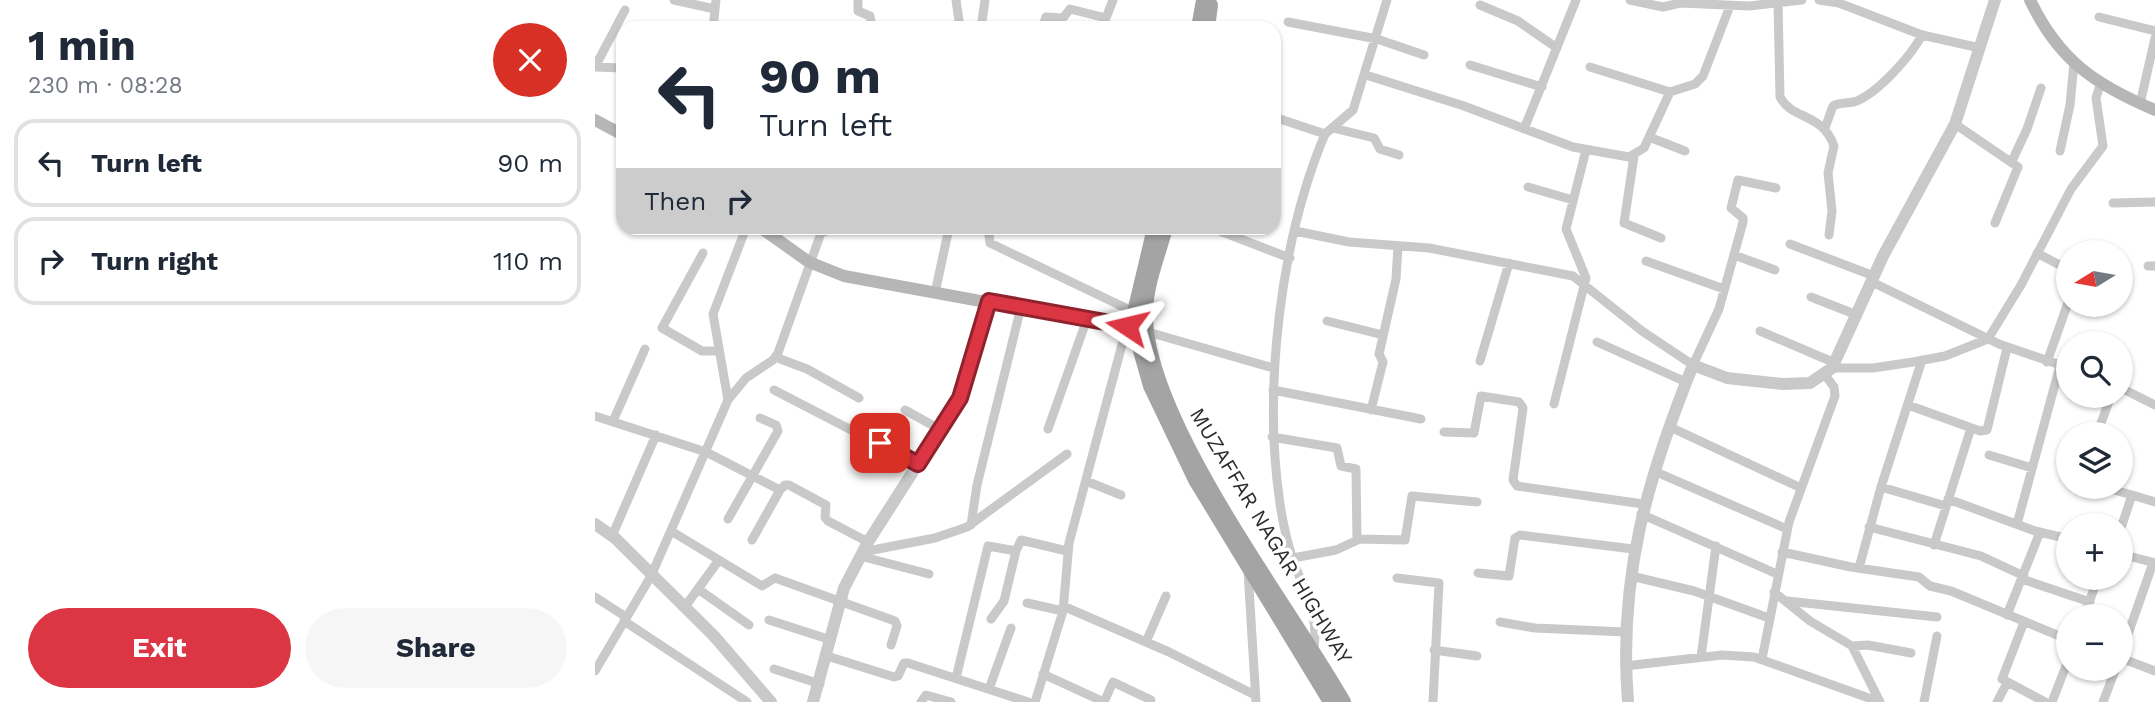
<!DOCTYPE html>
<meta charset="utf-8">
<style>
body{margin:0;font-family:"Work Sans",sans-serif;background:#f6f6f7;color:#1f2937;height:100vh;display:flex;flex-direction:column;font-size:26px;white-space:nowrap}
*{box-sizing:border-box;margin:0}
p{font-size:23px;color:#747a83}
.icon{flex:none;width:38px;height:38px;fill:none;stroke:currentColor;stroke-width:2;stroke-linecap:round;stroke-linejoin:round}
.map{position:relative;flex:1;overflow:hidden}
.drawer{display:flex;flex-direction:column;background:#fff;width:595px}
.drawer>*{flex:none}
.top-card{position:absolute;left:21px;top:21px;width:665px;height:214px;border-radius:21px;box-shadow:0 2px 5px #0004;background:#fff;color:#1f2937;overflow:hidden}
.needle{width:46px;rotate:259deg}
.buttons{position:absolute;left:1461px;top:240px;display:grid;gap:14px}
.buttons a{display:grid;place-items:center;width:77px;height:77px;border-radius:50%;background:#fff;box-shadow:0 2px 5px #0004;font-size:35px}
.pin{position:absolute;display:grid;place-items:center;width:60px;height:60px;color:#fff;margin:-30px;border-radius:14px;box-shadow:0 4px 10px #0006}
.me{position:absolute;width:77px;margin:-38px;rotate:280deg;stroke-linejoin:round;filter:drop-shadow(0 0 5px #0008)}
.turn{display:flex;align-items:center;gap:24px;height:147px;padding:0 28px;font-size:32px}
.turn .icon{width:91px;height:91px;stroke-width:2.5}
.turn b{display:block;font-size:49px;line-height:60px}
.then{display:flex;align-items:center;height:66px;padding:0 28px;background:#0003;gap:14px;font-size:26px}
.round{display:grid;place-items:center;flex:none;width:74px;height:74px;border-radius:37px;background:#f6f6f7}
.summary{display:flex;align-items:center;justify-content:space-between;height:119px;padding:0 28px}
h1{font-size:42px;font-weight:700;line-height:52px}
.primary-button{display:flex;gap:14px;margin-top:auto;padding:14px 28px}
.primary-button a{flex:1;height:80px;border-radius:42px;background:#dc3543;color:#fff;font-size:28px;font-weight:700;line-height:80px;text-align:center}
.primary-button a+a{background:#f6f6f7;color:#1f2937}
ul{padding:0;list-style:none}
li{display:flex;align-items:center;gap:21px;height:88px;margin:0 14px 10px;padding:0 14px;border:4px solid #e0e1e3;border-radius:21px}
li div{flex:1}
li b{display:block;font-size:26px}
li em{font-style:normal}
main{display:flex;flex:1;min-height:0}
.map>svg:first-child{display:block}
.lines{fill:none;stroke-linecap:round;stroke-linejoin:round}
.minor{stroke:#c9c9c9;stroke-width:9}
.tertiary{stroke:#c9c9c9;stroke-width:12}
.secondary{stroke:#b6b6b6;stroke-width:12}
.primary{stroke:#a4a4a4;stroke-width:14}
.route-casing{stroke:#8f222c;stroke-width:18}
.route{stroke:#dc3543;stroke-width:12}
.labels{text-anchor:middle;stroke-width:7;stroke-linejoin:round;paint-order:stroke}
.street-label{font-size:21px;fill:#2c2c2c;stroke:#fff}
</style>
<main>
<section class="drawer">
<div class="summary"><div><h1>1 min</h1><p>230 m · 08:28</p></div><a class="round" style="background:#d93025;color:#fff"><svg class="icon" aria-label="close" viewBox="0 0 24 24"><path d="M6 6l12 12M18 6L6 18"/></svg></a></div>
<ul>
<li><svg class="icon" aria-label="left" viewBox="0 0 24 24"><path d="M17 20v-9H6M10 6l-5 5 5 5"/></svg><div><b>Turn left</b></div><em>90 m</em></li>
<li><svg class="icon" aria-label="right" viewBox="0 0 24 24"><path d="M7 20v-9h11M14 6l5 5-5 5"/></svg><div><b>Turn right</b></div><em>110 m</em></li>
</ul>
<div class="primary-button"><a>Exit</a><a>Share</a></div>
</section>
<div class="map">
<svg width="1560" height="702" viewBox="0 0 1560 702">
<rect width="100%" height="100%" fill="#fff"/>
<g class="lines">
<path class="minor" d="M79,0L120,9
M263,0V11L275,16L277,28
M361,0L365,28
M1035,0L1068,7L1085,3L1154,6L1207,0
M1224,0L1244,3L1327,35L1385,48
M1183,3L1185,97C1197,120 1228,113 1239,146L1233,173L1237,211L1234,235
M885,5L923,21L962,48
M1504,17L1560,31
M693,22L782,39L829,55
M118,28L121,0
M386,28L390,0
M447,28L451,17L468,18L475,9L511,18L518,0
M875,65L947,87
M0,67L30,10
M0,67L28,68
M995,67L1075,92
M771,75L869,106L978,147L1034,157L1049,148L1075,92L1100,84L1108,76L1135,6
M1545,104L1560,38
M679,117L730,134L758,110L792,0
M1360,124L1423,167L1400,223
M738,128L779,138L785,149L804,155
M1230,128L1238,106C1246,101 1255,105 1264,100C1285,90 1316,56 1327,35
M929,129L981,0
M1054,137L1090,151
M1465,151L1475,105L1479,63
M1039,156L1029,223L1066,238
M1417,161L1432,129L1446,88
M933,187L978,200
M1518,203L1560,202
M393,228L395,243L539,312
M617,228L695,258
M700,231L754,242L834,248L978,276L1047,331L1098,365L1124,309L1148,222V218L1136,208L1143,180L1181,188
M1195,244L1279,276
M108,253L67,328L107,351H123
M1442,253L1474,270
M1139,255L1180,270
M1051,261L1129,289
M1553,266H1560
M1277,282L1404,344L1474,368
M340,293L354,228
M1216,297L1262,315
M732,321L788,335
M1165,331L1240,363
M553,332L678,368
M1002,342L1091,382
M180,357L212,369L264,398
M885,361L914,263
M1452,362L1474,300
M1237,368H1278L1318,362L1350,356L1393,339L1426,285L1476,189L1508,146L1501,98L1505,85
M1526,388L1560,405
M179,390L322,464
M678,390L826,419
M133,400L118,314L151,228
M959,404L991,278L971,229L991,150
M1313,405L1385,431L1392,430L1412,348
M310,410L346,430
M776,410L788,362L784,354L801,279L803,246
M0,416L111,452L185,490L190,485H194L231,505L230,517L233,521L273,542
M18,421L50,349
M1075,427L1204,487
M453,429L492,319
M849,432L879,433L886,396L924,402L928,408L918,480L922,486L1048,504
M1502,434L1516,396
M677,437L742,448L746,466L761,469L762,540
M1394,455L1437,468
M1059,471L1192,529
M491,481L526,495
M1505,486L1537,495L1526,528
M1286,487L1351,506
M1537,495L1560,502
M1353,499L1440,531L1474,539
M1046,514L1182,574
M133,519L183,431L181,425L165,418
M1422,524L1465,366
M376,525L382,485L426,307
M1274,527L1386,556L1429,576
M76,531L167,586L180,578L300,621L302,626L296,645
M17,536L61,435
M157,540L185,490
M1339,545L1376,428
M267,552L340,538L372,527L472,454
M1187,552L1256,567L1324,577L1335,586L1356,591L1474,640
M1526,554L1560,563
M265,556L334,574
M698,558L741,550L765,539L810,540L817,496L882,502
M1264,568L1286,487L1327,360
M653,571L661,702
M883,573L914,576L920,538L925,535L1038,549
M1036,576L1099,591L1174,618
M802,578L844,583L838,702
M1427,579L1495,602
M103,589L154,625
M1179,592L1215,621L1257,646L1285,702
M0,597L31,617
M1192,601L1342,617
M432,603L468,611
M468,606L574,652L660,695
M89,608L124,560
M1412,615L1445,532
M1489,616L1503,578
M396,619L409,601L421,551
M174,620L236,640
M29,621L152,702
M905,622L940,628L1031,632
M1429,622L1407,679L1450,702
M551,642L571,596
M1257,646L1273,645L1316,653
M839,650L882,656
M718,652C726,620 709,590 698,560C692,542 688,523 685,504C668,389 685,241 730,134
M1526,654L1558,563
M232,656L299,677L303,676L309,663H313L433,702
M1106,657L1121,546
M1526,658L1560,671
M1167,659L1194,522L1240,396L1239,387L1230,375
M1030,666L1127,655L1159,657L1285,702
M179,669L225,684
M0,671L56,576L133,400L151,378L178,360L183,353L226,233L238,229L302,228
M448,674L509,702
M361,678L393,546L421,551L426,540L472,551
M394,689L416,628
M326,702L331,695L356,702
M440,702L468,611L474,543L532,326
M509,702L518,682L556,700
M1329,702L1342,636
M1402,702L1412,683
M1457,702L1474,658
M1508,702L1521,668"/>
<path class="tertiary" d="M0,524L20,538L119,636L176,702
M218,702L249,588L273,542L365,398L394,301
M1033,702C1023,578 1052,479 1098,365L1132,378L1188,384L1215,383L1237,368L1288,256L1360,124L1400,0"/>
<path class="secondary" d="M1435,0C1464,61 1501,85 1560,110
M0,120L28,135
M166,228L214,262L249,276L550,331"/>
<path class="primary" d="M603,28L608,0
M613,28L616,5
M559,228L539,312L544,347L555,386L600,480L735,702
M571,228C564,254 552,283 551,310C547,416 695,606 749,702"/>
</g>
<g class="lines">
<defs>
<path id="route" d="M285,443L323,464L365,398L394,301L532,326"/>
</defs>
<use href="#route" class="route-casing"/>
<use href="#route" class="route"/>
</g>
<g class="labels">
<g class="street-label">
<text transform="translate(676 536) rotate(59)" y="7">MUZAFFAR NAGAR HIGHWAY</text>
</g>
</g>
</svg>
<div class="buttons">
<a><svg class="needle" viewBox="-14 -14 28 28"><path d="M0-13l5 13h-10z" fill="#e53935"/><path d="M0 13l5-13h-10z" fill="#747a83"/></svg></a>
<a><svg class="icon" aria-label="search" viewBox="0 0 24 24"><circle cx="10" cy="10" r="6"/><path d="M15 15l6 6"/></svg></a>
<a><svg class="icon" aria-label="layers" viewBox="0 0 24 24"><path d="M12 4l9 5-9 5-9-5zM3 14l9 5 9-5"/></svg></a>
<a>+</a>
<a>−</a>
</div>
<div class="pin" style="left:285px;top:443px;background:#d93025"><svg class="icon" aria-label="arrive" viewBox="0 0 24 24"><path d="M6 21V4h12l-3 4 3 4H6"/></svg></div>
<svg class="me" style="left:532px;top:326px" viewBox="-20 -20 40 40"><path d="M0-17L14 15 0 8-14 15z" fill="#dc3543" stroke="#fff" stroke-width="4"/></svg>
<div class="top-card">
<div class="turn"><svg class="icon" aria-label="left" viewBox="0 0 24 24"><path d="M17 20v-9H6M10 6l-5 5 5 5"/></svg><div><b>90 m</b>Turn left</div></div>
<div class="then">Then<svg class="icon" aria-label="right" viewBox="0 0 24 24"><path d="M7 20v-9h11M14 6l5 5-5 5"/></svg></div>
</div>
</div>
</main>
